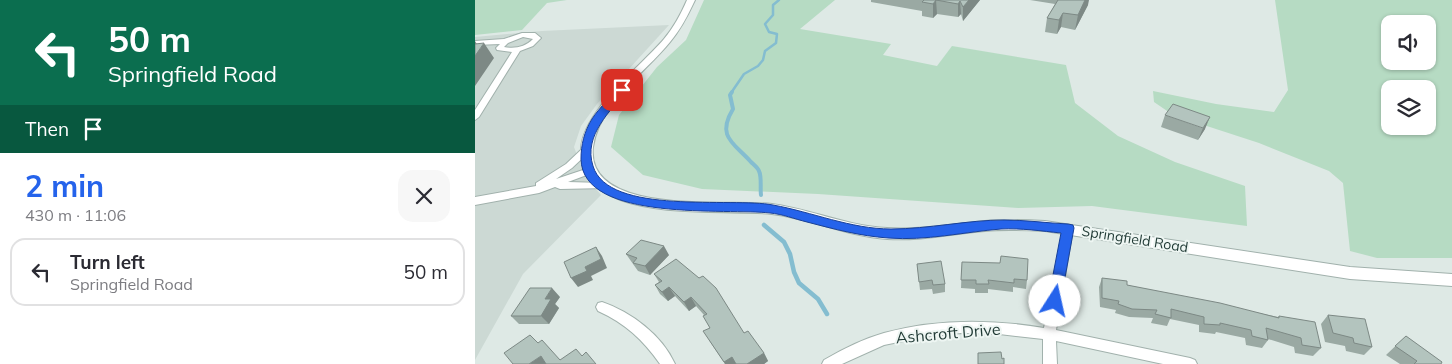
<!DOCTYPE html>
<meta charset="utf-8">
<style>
body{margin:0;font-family:Mulish,sans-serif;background:#f7f7f7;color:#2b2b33;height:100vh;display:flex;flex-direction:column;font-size:19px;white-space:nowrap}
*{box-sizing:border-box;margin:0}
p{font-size:16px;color:#7c7c81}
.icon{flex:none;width:28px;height:28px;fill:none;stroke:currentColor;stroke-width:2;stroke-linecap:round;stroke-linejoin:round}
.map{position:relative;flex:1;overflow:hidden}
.details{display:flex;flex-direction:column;background:#fff;width:475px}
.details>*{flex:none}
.top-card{background:#0b6e4f;color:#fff;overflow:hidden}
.buttons{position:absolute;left:906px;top:15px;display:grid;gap:10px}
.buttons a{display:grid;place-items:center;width:55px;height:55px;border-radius:10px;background:#fff;box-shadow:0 1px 4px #0004;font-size:25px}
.pin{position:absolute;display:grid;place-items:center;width:42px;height:42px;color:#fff;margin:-21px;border-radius:10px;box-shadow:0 2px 8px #0006}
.me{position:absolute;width:55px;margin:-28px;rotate:10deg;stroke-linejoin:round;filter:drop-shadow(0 0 4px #0008)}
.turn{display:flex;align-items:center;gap:18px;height:105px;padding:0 25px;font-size:22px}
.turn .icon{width:65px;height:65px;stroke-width:2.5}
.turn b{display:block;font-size:35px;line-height:42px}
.then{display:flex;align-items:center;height:48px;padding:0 25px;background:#0003;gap:10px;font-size:19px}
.round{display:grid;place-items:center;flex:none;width:52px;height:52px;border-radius:15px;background:#f7f7f7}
.head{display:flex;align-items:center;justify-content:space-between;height:85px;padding:0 25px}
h1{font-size:30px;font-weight:700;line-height:38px;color:#2563eb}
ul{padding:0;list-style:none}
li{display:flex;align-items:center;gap:15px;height:68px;margin:0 10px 8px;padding:0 15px;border:2px solid #e1e1e2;border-radius:15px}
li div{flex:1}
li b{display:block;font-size:19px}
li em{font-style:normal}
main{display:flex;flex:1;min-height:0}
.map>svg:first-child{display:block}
.built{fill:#ccd9d4}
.green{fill:#b6dbc3;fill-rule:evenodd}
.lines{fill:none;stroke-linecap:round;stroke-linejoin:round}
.stream-far2{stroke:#84bdd0;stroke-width:2.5}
.stream-far1{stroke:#84bdd0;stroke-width:4}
.stream{stroke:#84bdd0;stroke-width:4.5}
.minor-casing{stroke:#a1b1ac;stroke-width:2}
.tertiary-casing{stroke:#a1b1ac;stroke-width:2}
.minor{fill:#fff;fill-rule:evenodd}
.tertiary{fill:#fff;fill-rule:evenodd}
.wall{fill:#9aa9a3}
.shaded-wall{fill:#7d8985}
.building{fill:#b3c4be;stroke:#7d8985}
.route{fill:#2563eb;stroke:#184099}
.labels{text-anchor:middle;stroke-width:4;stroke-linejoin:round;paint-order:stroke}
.street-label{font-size:14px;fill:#1f3934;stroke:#eef6f3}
.near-street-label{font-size:16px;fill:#1f3934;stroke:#eef6f3}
</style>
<main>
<section class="details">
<div class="top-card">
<div class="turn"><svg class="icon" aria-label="left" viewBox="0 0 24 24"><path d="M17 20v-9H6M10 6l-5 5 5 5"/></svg><div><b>50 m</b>Springfield Road</div></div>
<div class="then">Then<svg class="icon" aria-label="arrive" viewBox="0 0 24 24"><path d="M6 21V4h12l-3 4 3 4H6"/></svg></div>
</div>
<div class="head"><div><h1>2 min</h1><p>430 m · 11:06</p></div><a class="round"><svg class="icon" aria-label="close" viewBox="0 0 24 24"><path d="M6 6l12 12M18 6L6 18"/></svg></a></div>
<ul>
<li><svg class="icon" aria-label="left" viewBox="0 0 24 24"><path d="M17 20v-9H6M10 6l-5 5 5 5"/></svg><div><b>Turn left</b><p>Springfield Road</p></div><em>50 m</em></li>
</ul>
</section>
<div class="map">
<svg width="977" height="364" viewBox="0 0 977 364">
<rect width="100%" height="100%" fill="#dee9e5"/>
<path class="built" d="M194,25L122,104L106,126L99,147L110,176L126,195L48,274L0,360V37L67,31Z"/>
<path class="green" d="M0,0H92L72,3L47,30L0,35Z
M229,0H360L325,29L416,44L408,55L462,66L477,46L591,65L600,103L643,136L700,162L770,186L772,226L617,206L543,208L343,194L227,189L168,175L136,147L144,115L182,67L211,40Z
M800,0H977V258H902L875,251L868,183L854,171L784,143L698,115L679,102L678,91L741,104L799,112L813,90ZM915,24H952V61H915ZM915,89H952V126H915Z"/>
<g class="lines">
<path class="stream-far2" d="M256,93L269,74L283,66L288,60L290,51L301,43L302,34L294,32L290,24L298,15V5L304,0"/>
<path class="stream-far1" d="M257,92L255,95L258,109C241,137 259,143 276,162C278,164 283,168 284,171C287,177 285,188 286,195"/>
<path class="stream" d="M289,225L309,242L315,254L319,272L324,283L343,299L352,314"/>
<defs>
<path id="minor" d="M47,33H60L66,38L58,46L45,51L4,117L0,120V110L37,52L22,50L21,48L25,44L0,45V41L29,39ZM48,37L58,39C50,47 40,49 29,47L33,43Z
M112,146L117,149L115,151L97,168L81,179L114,168L117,169L119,171L117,173L93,182L128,183L132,184L133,186L132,188L85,189L80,187L64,193L0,205V197L61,186V183L91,164L109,147Z
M593,225L597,226L598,229L581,330L715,358L720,360L722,364H688L581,341L582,364H568V339L524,334L486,333L448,337L409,345L367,364H347L349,360C368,349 388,339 409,333C460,319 516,319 569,328L588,229L589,226Z
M127,302C156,312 187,335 200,364H185C168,340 150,323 123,311L121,307L123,303Z"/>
<path id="tertiary" d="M212,0H220C213,15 206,29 195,42C169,74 124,104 118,147C110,217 256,199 297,204C336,209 371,226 412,228C445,230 477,224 510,221C530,219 550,220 570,221L875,267L977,274V286L875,279L570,231C550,230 530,229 510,231C477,234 445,241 412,239C371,236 337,219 297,214C249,208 102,227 106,149C108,111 165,67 189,39C199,27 206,14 212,0Z"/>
</defs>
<use href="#minor" class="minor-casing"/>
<use href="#tertiary" class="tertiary-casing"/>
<use href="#minor" class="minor"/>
<use href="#tertiary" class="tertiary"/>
</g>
<path class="wall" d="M396,0H505L488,21L486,14L483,17L462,14L458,18L447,16V11L396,2Z
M555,0H610L613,5L600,30L586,27L582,34L570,32L572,18L580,4Z
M690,115L730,129L723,140L686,127Z
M151,254L194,255L175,275L163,271Z
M487,262L552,280L551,289L538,287V292L513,289V293H500V289L486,288Z
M442,264L470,284V292L458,294L457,289L445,290Z
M179,274L269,333L289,353L293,361L289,364H250L234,340L235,328L229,315L221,306L214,311L200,296L193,301L185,294L180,285L184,282Z
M627,278L652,285L803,317L804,316L846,348L838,356L820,353L819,347L793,339V340L787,348L771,345L770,338L741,332L740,334L724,332V325L695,319L692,326L676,323L678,318L654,317L640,313L641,310L625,307L624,287Z
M85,297L80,304L84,308L74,324H44L36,316Z
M853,315L897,347L889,355L871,351L870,346L850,342L846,324Z
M931,336L966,364H925L911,355Z"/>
<path class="shaded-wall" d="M461,0L462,14L458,18V4Z
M494,0H505L488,21V7Z
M610,0H614L613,5L600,30L603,15Z
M485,1L486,14L483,17V4Z
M588,13L586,27L582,34L584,20Z
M0,41L5,49L9,43L19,58L0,86Z
M735,117L730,129L723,140L728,128Z
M189,246L194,255L175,275L170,266Z
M121,247L127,256L132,268L116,276L118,280L103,287L96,278Z
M194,287L200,296L193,301L187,292Z
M77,288L85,297L80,304L84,308L74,324L66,316L70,299Z
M216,297L221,306L214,311L209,302Z
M289,353L293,361L289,364H272Z
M66,356L74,364H54Z
M257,357L261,364H250L249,362Z"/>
<path class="building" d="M449,0H494L488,7L485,1L483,4L461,0L458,4L447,2Z
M583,0H610L603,15L588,13L584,20L572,18Z
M9,43L0,56V44Z
M698,104L735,117L728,128L690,115Z
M166,240L189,246L170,266L158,263L162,258L151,254Z
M121,247L126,259L110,267L112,271L96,278L89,262Z
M526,256L553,259L552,280L539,279V283L513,280L514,284H501V280H486L487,262L525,263Z
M201,259L224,278L228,276L241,288L269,333L273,331L289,353L272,364H261L257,357L249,362L228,331L235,328L228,316L232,314L216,297L209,302L194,287L187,292L180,285L187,281L179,274Z
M466,261L470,284L458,285L457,280L444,282L442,264Z
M627,278L652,281V285L745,303L804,318V316L840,322L846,348L827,345L826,338L791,328L793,340L777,336L776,330L745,323V325L729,324V317L696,309V318L680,314L682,310L657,309L643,304L644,301L627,298Z
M55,288H77L70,299H76L66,316H36Z
M853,315L890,319L897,347L879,343L878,338L858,333Z
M55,335L63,343L67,340L85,360L101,349L107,356L111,352L121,364H71L66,356L54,364H38L29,353Z
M931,336L967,362L966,364H939L942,361L920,346Z
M526,352L527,359L529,358V364H503V353Z"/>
<path class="route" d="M147,87L152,90C136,111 108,135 118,166C133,216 258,197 298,205C337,212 376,229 416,229C454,229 492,220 529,220C550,220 572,223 593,224L598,225L599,228L585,305L580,307L575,305L573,301L586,233C567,231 546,228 526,229C489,232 451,241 413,238C385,236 359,229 332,222C320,219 307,214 295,213C254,208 107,223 106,159C106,145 109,132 117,119C124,108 135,98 144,88Z"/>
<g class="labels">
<g class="street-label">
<text transform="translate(660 239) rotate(9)" y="5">Springfield Road</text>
</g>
<g class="near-street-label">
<text transform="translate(473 333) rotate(-5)" y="6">Ashcroft Drive</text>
</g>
</g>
</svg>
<div class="buttons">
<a><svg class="icon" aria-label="sound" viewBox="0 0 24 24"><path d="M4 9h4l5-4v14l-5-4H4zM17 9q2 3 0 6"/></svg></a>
<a><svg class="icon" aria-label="layers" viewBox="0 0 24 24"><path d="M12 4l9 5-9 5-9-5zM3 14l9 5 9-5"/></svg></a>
</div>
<div class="pin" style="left:147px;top:90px;background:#d93025"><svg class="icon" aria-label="arrive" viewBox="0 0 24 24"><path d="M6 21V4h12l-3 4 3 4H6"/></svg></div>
<svg class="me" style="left:580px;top:301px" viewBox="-20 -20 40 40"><circle r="19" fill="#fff"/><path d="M0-13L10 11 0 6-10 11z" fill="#2563eb"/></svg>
</div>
</main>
